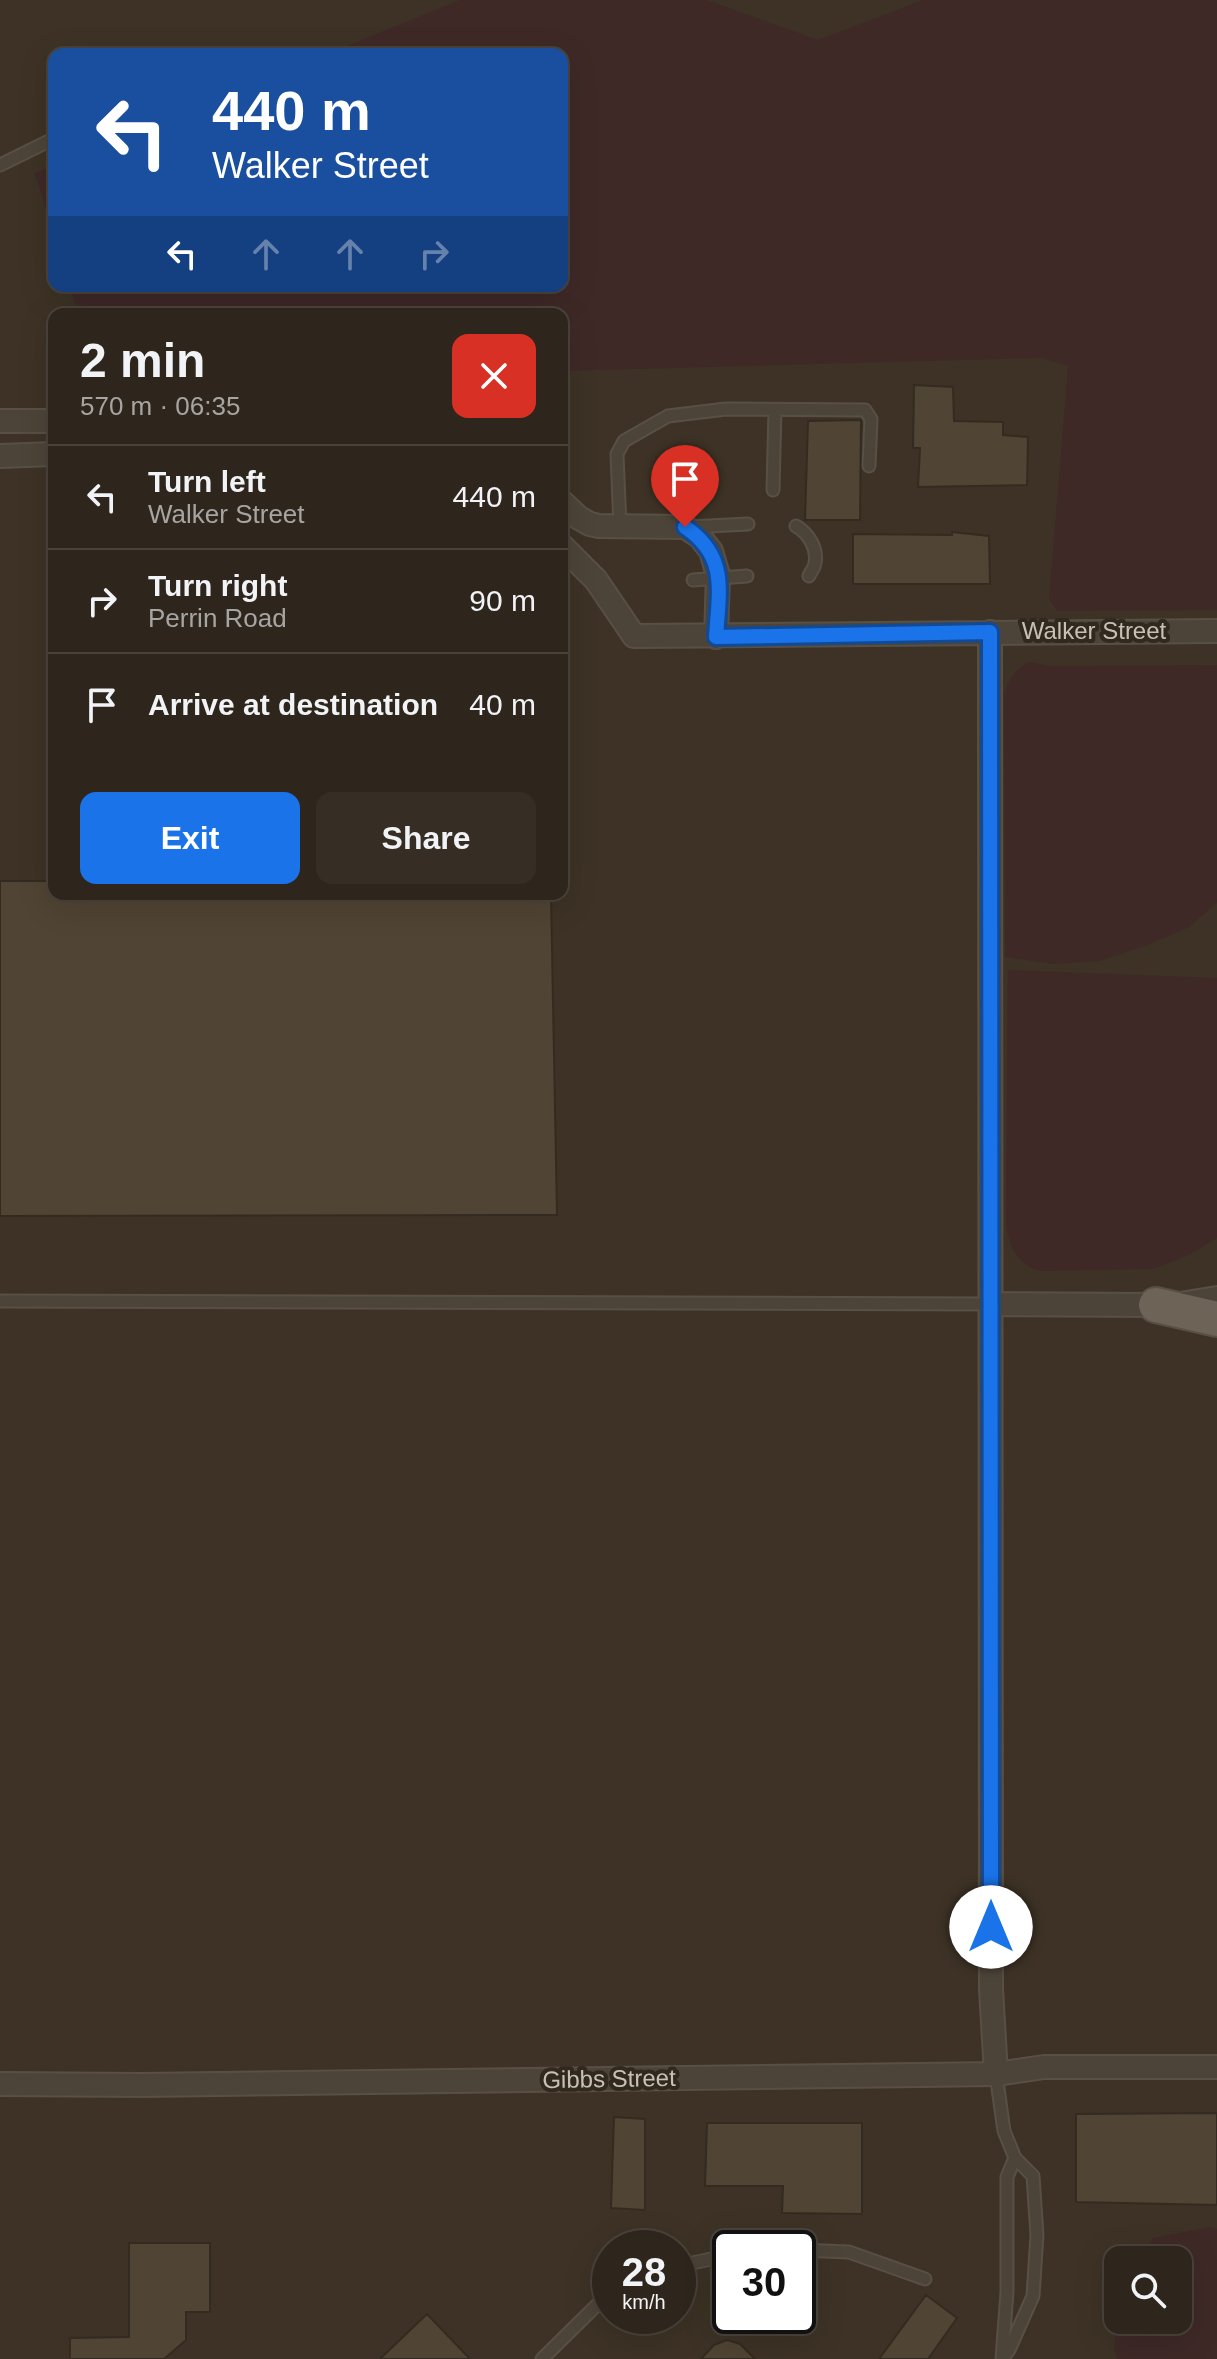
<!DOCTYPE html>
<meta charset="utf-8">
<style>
body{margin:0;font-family:Arial,sans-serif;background:#362e25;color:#f1f3f6;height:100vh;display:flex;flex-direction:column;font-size:30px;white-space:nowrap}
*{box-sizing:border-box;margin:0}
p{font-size:26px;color:#a7a5a3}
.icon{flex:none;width:44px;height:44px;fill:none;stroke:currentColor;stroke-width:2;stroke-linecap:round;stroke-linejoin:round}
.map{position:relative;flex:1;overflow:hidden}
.side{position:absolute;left:48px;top:308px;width:520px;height:592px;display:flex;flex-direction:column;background:#2e261c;border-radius:16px;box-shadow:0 8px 32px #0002,0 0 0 2px #49433b}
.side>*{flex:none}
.guide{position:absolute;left:48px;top:48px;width:520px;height:244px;border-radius:16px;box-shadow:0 8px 32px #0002,0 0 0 2px #49433b;background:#1a4fa0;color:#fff;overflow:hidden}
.controls{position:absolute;left:1104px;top:2246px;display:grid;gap:16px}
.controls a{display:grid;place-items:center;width:88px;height:88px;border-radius:16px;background:#2e261c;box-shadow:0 8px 32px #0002,0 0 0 2px #49433b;font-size:40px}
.speed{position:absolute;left:592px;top:2230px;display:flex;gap:16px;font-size:40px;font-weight:700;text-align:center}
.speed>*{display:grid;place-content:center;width:104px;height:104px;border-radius:50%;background:#2e261c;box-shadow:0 8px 32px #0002,0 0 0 2px #49433b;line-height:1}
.speed small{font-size:20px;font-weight:400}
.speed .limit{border:4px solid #111;border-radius:12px;background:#fff;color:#111}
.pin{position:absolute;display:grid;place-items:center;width:68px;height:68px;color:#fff;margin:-82px -34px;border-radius:50% 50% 50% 0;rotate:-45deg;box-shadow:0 0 8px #0007}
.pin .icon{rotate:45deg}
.me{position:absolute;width:88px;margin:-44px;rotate:0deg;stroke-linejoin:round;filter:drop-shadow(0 0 6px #0008)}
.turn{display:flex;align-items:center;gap:28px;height:168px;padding:0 32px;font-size:36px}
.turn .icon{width:104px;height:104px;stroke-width:2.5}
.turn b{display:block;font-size:56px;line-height:68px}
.lanes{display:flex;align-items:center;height:76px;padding:0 32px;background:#0003;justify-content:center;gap:40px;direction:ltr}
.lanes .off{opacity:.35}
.round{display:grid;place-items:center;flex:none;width:84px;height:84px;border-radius:16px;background:#362e25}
.summary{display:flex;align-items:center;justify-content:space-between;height:136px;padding:0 32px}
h1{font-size:48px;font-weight:600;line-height:60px}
.action{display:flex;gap:16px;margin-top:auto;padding:16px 32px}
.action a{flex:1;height:92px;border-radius:16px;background:#1a73e8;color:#fff;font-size:32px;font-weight:600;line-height:92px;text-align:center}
.action a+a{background:#362e25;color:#f1f3f6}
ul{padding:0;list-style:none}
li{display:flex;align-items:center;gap:24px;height:104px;padding:0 32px;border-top:2px solid #49433b}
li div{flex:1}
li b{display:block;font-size:30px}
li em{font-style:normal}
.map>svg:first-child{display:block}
.green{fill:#3e2927}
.building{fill:#504434;stroke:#342b20;stroke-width:2}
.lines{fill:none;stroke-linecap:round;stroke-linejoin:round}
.lane-casing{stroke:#595045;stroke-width:15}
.street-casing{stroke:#595045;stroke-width:26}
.primary-casing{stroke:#595045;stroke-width:38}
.lane{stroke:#4d4439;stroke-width:11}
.street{stroke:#4d4439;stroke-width:22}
.primary{stroke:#6d6357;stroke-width:34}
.route-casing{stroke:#114b97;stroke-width:20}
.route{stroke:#1a73e8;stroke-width:14}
.labels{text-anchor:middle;stroke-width:8;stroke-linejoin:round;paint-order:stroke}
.street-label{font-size:24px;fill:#c8c0b5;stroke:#32291e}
</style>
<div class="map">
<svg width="1217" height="2359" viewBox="0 0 1217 2359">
<rect width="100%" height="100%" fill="#3d3225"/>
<path class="green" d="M460,0H707L818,40L923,0H1217V610L1057,611L1049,599L1068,366L1041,358L562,371V314H78L70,286H562V54H327Z
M54,165V235L35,173Z
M1030,662L1050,666L1217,665V903L1189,927L1145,946L1100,961L1053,964L1005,957L1004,693C1010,679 1016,667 1030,662Z
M1008,970L1217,978V1238L1189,1255L1154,1269L1040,1271C1016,1264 1009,1246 1006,1223Z
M1210,2227L1217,2229V2359H1117L1114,2349L1118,2314V2320H1178V2260H1142L1153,2238Z"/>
<path class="building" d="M914,385L953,387L954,421L1003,422V435L1028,437L1027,485L918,487L920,448H913Z
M861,420L860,520H805L808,421Z
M952,532L989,536L990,584H853V534L952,535Z
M0,881H54V894H551L557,1215L0,1216Z
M1217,2113V2205L1076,2202V2114Z
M614,2117L645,2119V2210L611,2208Z
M707,2123H862V2214L782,2213L783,2186H705Z
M129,2243H210V2312H186V2340L164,2359H70V2338L129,2337Z
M926,2295L957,2318L928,2359H879Z
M427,2314L470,2359H380Z
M727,2340L740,2344L755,2359H701L714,2345Z"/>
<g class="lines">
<defs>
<path id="lane" d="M0,165L49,141
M773,490L775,410
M620,526L617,454L624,441L668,416L726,409L865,410L871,419L869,466
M796,526C808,533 818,548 815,563C815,567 811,571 809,576
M689,527L748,524
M693,580L747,576
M0,1301L989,1304
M996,2074L1004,2131L1015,2158L1033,2176L1037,2235L1033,2296L1009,2350L1002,2359
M798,2250L849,2252L925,2279
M678,2266L730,2255
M542,2359L610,2292
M1002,2359L1007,2292V2177L1015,2158"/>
<path id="street" d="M0,421H54
M0,456L54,454
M562,502L579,518L590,524L599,526L685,527L700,537L711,551L718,575L716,637
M562,546L596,580L634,636L1217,631
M990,632L991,1989L996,2074
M989,1304L1156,1305L1180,1304L1217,1298
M0,2084L142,2085L996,2074L1044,2067H1217"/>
<path id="primary" d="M1156,1305L1217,1319"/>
</defs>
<use href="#lane" class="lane-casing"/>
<use href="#street" class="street-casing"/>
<use href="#primary" class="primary-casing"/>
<use href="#lane" class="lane"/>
<use href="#street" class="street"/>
<use href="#primary" class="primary"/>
</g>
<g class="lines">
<defs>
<path id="route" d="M685,527C728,556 719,590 716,637L990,632L991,1927"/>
</defs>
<use href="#route" class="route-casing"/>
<use href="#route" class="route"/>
</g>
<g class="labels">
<g class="street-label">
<text x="1094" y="639">Walker Street</text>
<text transform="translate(609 2079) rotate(-1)" y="8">Gibbs Street</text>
</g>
</g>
</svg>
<div class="controls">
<a><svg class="icon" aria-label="search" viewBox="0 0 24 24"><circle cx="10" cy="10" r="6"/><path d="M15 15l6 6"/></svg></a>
</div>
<div class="speed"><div>28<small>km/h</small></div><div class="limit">30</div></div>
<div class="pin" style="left:685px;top:527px;background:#d93025"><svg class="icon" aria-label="arrive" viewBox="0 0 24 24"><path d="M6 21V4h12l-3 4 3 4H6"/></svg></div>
<svg class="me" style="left:991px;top:1927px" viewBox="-20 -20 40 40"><circle r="19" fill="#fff"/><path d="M0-13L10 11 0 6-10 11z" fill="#1a73e8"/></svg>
<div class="guide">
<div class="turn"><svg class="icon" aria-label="left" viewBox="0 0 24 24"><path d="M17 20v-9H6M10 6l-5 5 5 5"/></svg><div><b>440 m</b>Walker Street</div></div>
<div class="lanes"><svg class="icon" aria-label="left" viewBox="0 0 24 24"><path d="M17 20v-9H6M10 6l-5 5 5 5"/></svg><svg class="icon off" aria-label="ahead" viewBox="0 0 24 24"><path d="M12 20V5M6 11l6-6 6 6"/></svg><svg class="icon off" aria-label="ahead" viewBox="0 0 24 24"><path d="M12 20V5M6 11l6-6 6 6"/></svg><svg class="icon off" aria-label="right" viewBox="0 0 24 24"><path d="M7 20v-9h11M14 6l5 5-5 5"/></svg></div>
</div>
<section class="side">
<div class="summary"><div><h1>2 min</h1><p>570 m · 06:35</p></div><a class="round" style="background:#d93025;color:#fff"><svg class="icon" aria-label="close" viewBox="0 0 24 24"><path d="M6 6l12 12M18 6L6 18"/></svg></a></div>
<ul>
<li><svg class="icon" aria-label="left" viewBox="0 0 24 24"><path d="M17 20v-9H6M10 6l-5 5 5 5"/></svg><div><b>Turn left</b><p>Walker Street</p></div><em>440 m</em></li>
<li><svg class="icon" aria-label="right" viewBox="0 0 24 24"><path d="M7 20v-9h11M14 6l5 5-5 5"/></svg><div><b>Turn right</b><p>Perrin Road</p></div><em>90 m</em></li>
<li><svg class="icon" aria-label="arrive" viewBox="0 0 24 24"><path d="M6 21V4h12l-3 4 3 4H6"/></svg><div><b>Arrive at destination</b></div><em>40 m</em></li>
</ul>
<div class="action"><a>Exit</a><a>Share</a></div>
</section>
</div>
